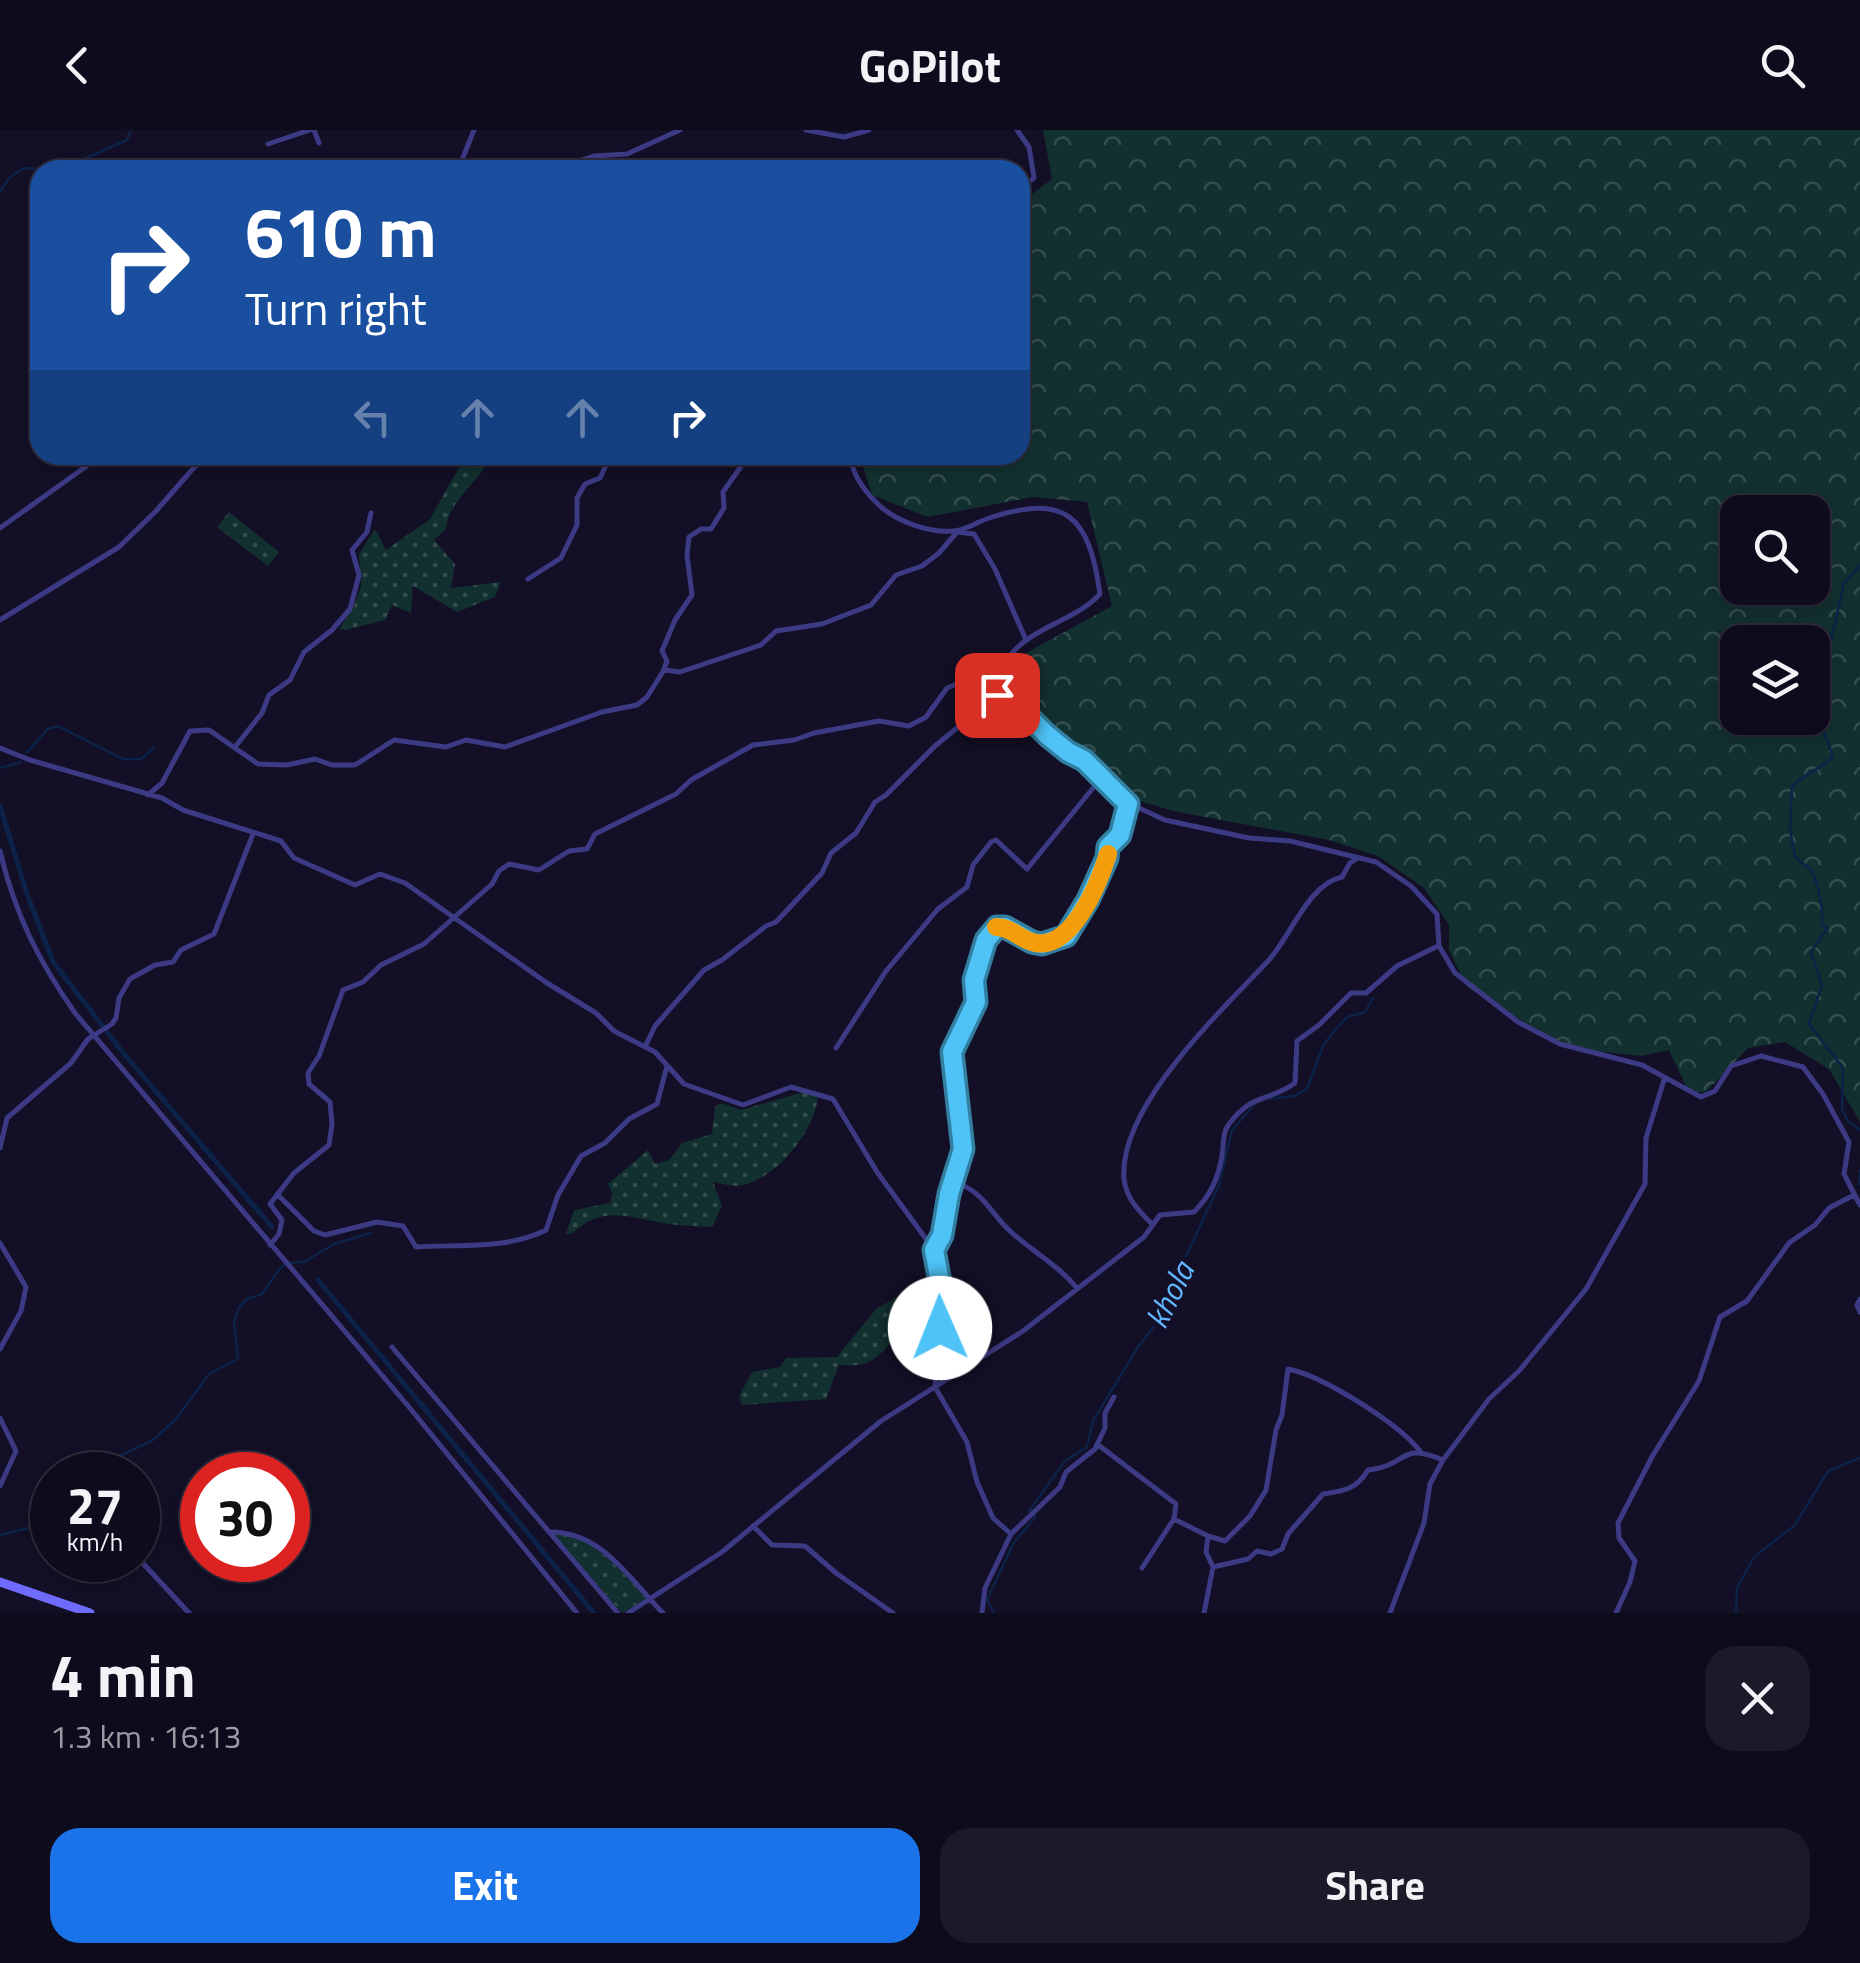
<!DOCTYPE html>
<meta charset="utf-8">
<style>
body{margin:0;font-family:"Titillium Web",sans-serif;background:#1c1929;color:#f1f3f6;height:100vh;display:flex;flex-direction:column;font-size:38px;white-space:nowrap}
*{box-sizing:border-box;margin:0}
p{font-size:32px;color:#9b9ba3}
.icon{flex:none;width:55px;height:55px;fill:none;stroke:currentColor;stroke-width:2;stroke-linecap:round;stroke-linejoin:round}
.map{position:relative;height:1483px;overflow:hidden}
.panel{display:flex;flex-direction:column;background:#0e0b1c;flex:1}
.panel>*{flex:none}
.guide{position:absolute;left:30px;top:30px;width:1000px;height:305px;border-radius:30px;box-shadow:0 5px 15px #0003,0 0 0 2px #2e2b3b;background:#1a4fa0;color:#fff;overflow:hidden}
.buttons{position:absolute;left:1720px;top:365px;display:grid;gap:20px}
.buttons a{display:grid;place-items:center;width:110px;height:110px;border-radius:20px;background:#0e0b1c;box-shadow:0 5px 15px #0003,0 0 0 2px #2e2b3b;font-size:50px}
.speed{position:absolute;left:30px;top:1322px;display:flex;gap:20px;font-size:50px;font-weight:700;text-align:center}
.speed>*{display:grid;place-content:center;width:130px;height:130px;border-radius:50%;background:#0e0b1c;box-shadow:0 5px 15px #0003,0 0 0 2px #2e2b3b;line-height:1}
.speed small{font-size:25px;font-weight:400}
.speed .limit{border:15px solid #d22;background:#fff;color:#111}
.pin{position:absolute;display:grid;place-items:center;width:85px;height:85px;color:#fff;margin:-42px;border-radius:20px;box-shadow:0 5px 15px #0006}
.me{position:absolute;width:110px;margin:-55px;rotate:359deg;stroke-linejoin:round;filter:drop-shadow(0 0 8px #0008)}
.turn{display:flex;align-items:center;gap:35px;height:210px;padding:0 50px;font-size:45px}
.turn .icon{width:130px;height:130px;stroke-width:2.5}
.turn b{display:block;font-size:70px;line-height:85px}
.lanes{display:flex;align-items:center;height:95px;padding:0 50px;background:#0003;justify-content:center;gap:50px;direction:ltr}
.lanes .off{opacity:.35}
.round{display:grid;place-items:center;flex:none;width:105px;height:105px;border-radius:30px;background:#1c1929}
.headline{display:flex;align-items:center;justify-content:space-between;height:170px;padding:0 50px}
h1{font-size:60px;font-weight:700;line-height:75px}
.button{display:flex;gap:20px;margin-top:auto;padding:20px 50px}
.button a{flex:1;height:115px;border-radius:30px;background:#1a73e8;color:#fff;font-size:40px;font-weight:700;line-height:115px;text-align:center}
.button a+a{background:#1c1929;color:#f1f3f6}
header{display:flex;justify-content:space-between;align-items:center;height:130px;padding:0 50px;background:#0e0b1c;font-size:45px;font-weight:700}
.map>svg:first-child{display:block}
.grass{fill:url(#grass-dots)}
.forest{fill:url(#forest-crowns);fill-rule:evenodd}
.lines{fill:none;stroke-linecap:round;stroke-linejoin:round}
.stream{stroke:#0c2248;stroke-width:2.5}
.canal{stroke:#0c2248;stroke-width:5}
.street{stroke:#3d3a85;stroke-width:5}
.secondary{stroke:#6f6bff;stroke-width:9}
.route-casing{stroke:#337fa1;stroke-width:25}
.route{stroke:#4fc3f7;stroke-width:18}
.slow{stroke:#f59e0b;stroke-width:18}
.labels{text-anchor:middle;stroke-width:10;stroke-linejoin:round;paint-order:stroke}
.water-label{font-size:32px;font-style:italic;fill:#62b6ff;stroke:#130f26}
</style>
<header><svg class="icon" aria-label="back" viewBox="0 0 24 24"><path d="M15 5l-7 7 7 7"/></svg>GoPilot<svg class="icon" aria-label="search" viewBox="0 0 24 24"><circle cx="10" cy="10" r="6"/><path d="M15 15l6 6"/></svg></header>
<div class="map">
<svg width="1860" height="1483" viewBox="0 0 1860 1483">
<defs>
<pattern id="grass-dots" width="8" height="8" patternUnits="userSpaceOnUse" patternTransform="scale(2.5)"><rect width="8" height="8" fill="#12302f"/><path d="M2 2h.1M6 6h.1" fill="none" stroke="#344d4e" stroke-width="1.8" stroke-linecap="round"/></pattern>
<pattern id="forest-crowns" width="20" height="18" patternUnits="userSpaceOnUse" patternTransform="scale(2.5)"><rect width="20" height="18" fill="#12302f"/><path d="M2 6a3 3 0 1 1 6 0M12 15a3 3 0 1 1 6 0" fill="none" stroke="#344d4e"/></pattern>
</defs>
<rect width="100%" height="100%" fill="#130f26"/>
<path class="grass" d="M466,325H491C481,352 448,370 446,399L434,410L455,434L451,458L501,452L495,467L457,482L413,456L411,483L392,475L385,490L345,500L339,499L354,476L361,456L359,424L375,399L386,420L430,389Z
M229,382L279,422L268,436L217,397Z
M803,962L818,966C815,1001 775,1052 737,1056C730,1056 720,1053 713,1052L722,1076L712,1097C696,1096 679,1096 663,1093C627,1087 601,1075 572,1104H566L574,1080L610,1073L612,1063L608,1054L648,1020L655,1034L669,1030L682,1013L712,1004L715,977L721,973L741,980Z
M925,1151L922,1178C901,1192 888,1227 863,1234C857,1236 846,1235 839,1235L826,1269L741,1275L740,1264L752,1242L780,1237L786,1228L837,1227L876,1179Z
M552,1403L578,1405L609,1429L647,1468L622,1483Z"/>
<path class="forest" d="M1043,0H1860V992L1829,939L1785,912L1748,918L1706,962H1689L1669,920L1641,926L1566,918L1467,857L1449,820V795L1424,758L1378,726L1329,710L1173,681L1104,660L1068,613L1018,567L1008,533L1112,476L1087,372L1033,367L928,387L872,365L860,327L1020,325V73L1052,49ZM1738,382H1812V458H1738ZM1738,512H1812V588H1738Z"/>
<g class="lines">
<path class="stream" d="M0,61L10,47L24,38L48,40L68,36L127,10L131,0
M1860,435L1844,454L1816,575V582L1833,626C1823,639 1804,643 1792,657L1790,699L1795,727C1799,731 1804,734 1808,737C1819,748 1823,780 1822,794L1827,799L1811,822L1822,855L1809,894L1843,938L1842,979L1848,991L1860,1000
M26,623L48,599L58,596L123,629H141L154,618
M0,638L21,632
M1270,969L1294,966L1307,959L1323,916L1334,901L1347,887L1365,882L1373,868
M1860,1040V1054
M80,1345L153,1310L176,1289L209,1244L238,1229L234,1193L239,1177L247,1169L262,1164L280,1138L287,1133L304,1132L334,1114L371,1103
M0,1405L41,1395L52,1383
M994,1483L987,1470L1013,1414L1035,1387L1029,1381L1065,1331L1087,1317L1093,1291L1138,1217L1168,1179L1183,1133L1219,1055L1232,1000L1257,972
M1736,1483L1737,1458L1754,1427L1795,1395L1828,1341L1860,1328"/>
<path class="canal" d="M0,676L26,761L53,832L125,925L272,1097
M318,1150L594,1483"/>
<path class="street" d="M314,0L319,13
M806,0L844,7L869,0
M1017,0L1029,17L1034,48L1020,58
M268,14L310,0
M458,40L474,0
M552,40L594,26L627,24L680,0
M592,40L594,26
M850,325C853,347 865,362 881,377C899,392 929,403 953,401C965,401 977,392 989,388C1067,363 1089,386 1100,464C1071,496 1009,500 1000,549L1022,580L1047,605L1068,622L1084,629L1128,673L1165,690L1249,708L1290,711L1376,732L1411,756L1437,784L1439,816L1455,843L1518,892L1560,914L1642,935L1701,967L1715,961L1731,936L1761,926L1803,937L1823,964L1849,1012L1844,1044L1860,1075
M0,398L102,325
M528,449L561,428L577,395V368L585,354L600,348L611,325
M0,490L119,417L156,381L205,325
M664,539L667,531L662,521L675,490L692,465L687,425L689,407L701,399H711L724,378L723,362L749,325
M235,617L262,583L269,565L290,550L304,522L332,500L350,479L359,445L352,420L367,402L371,383
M0,618L30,630L162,668L183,680L281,711L294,728L355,755L380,744L405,753L547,853L596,883L614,901L655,922L684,954L743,975L791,957L833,969L877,1042L934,1120L943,1168L935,1257L967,1312L977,1352L993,1388L1011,1404L985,1458L982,1483
M148,665L162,653L190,601L209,600L258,634L287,635L315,629L332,635H355L394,610L446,617L466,610L505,617L602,582L637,575L647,567L664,540L680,542L761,515L776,501L822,494L871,475L896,445L922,436L939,423L957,402L974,404L995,439L1026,510
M0,721C15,784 38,830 75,883L409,1277L577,1483
M645,917L655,896L704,840L722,830L766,796L776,792L822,743L831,723L856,703L875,672L886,665L935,616L997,565L1000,549
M836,918L886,841L938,779L967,757L973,735L991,712L996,710L1027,739L1102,647
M0,1018L7,988L71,933L88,909L112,894L116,888L119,868L130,849L155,835L173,832L181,820L214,804L253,704
M953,1051C986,1063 988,1081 1011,1102C1033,1122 1058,1135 1077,1158
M277,1064L314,1101L325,1105L377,1092L403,1096L416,1117C459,1114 506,1120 546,1100L558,1065L581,1026L605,1013L629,989L657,974L667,936
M1151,1093C1139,1081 1126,1068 1124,1049C1118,977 1222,880 1268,831C1290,808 1308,754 1342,747L1350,733L1358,728
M0,1113L26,1157L21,1181L0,1219
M270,1115L279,1104L282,1090L270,1074L294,1043L329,1015L332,994L330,972L309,954L308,943L319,926L343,860L363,852L381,835L424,814L492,754L499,741L509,734L539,740L569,721L587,719L595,704L676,664L691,650L753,615L794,610L814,603L879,591L909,596L926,587L947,558L1003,535
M934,1120L942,1105L947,1075L963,1019L953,940L954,913L975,872L974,850L979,829L985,810L997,797H1005L1033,812L1043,814L1066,806L1088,770L1107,728L1108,717L1120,705L1128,673
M1860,1169L1857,1175L1860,1182
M392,1217L618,1483
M0,1288L16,1321L0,1356
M1097,1314L1176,1374L1174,1389L1208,1406L1206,1422L1213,1437
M753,1396L772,1415L805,1416L836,1443L893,1483
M549,1402C602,1401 629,1449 663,1483
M1011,1404L1060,1357L1066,1342L1095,1319L1105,1298V1283L1114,1267
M1208,1406L1225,1411L1250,1386L1266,1360L1276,1300L1282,1285L1288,1239C1323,1246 1398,1293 1420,1321
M138,1428L189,1483
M1142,1438L1174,1389
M628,1483L722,1422L881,1291L1023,1201L1144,1107L1160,1085L1194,1082C1210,1066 1218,1049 1222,1026C1224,1015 1222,1003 1229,994C1253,962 1267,973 1295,953L1297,911L1319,895L1351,863H1366L1397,836L1438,816
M1204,1483L1213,1437L1248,1429L1257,1421L1271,1424L1282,1419L1288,1404L1323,1364C1344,1361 1357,1359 1368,1340C1409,1336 1398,1311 1443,1330
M1390,1483L1424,1393L1430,1354L1443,1330L1489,1269L1519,1241L1586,1159L1645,1054L1646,1008L1664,950
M1616,1483L1630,1452L1635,1431L1619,1408L1618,1393L1653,1325L1699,1251L1720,1187L1747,1171L1789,1113L1815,1095L1829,1078L1854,1065"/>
<path class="secondary" d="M0,1452L90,1483"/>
</g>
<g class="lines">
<defs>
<path id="route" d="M940,1198L943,1168L934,1120L942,1105L949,1064L963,1019L952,922L976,872L974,850L986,810L997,797H1005L1032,812L1042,814L1066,806L1088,770L1107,728L1108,717L1120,705L1128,674L1084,630L1068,622L1047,605L1022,580L1000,550L997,565"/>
</defs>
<use href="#route" class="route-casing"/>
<use href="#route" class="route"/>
<path class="slow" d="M996,797C1011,797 1018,808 1032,812C1071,824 1099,753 1108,724"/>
</g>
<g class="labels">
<g class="water-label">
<text transform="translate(1170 1165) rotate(-64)" y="11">khola</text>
</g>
</g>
</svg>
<div class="buttons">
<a><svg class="icon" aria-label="search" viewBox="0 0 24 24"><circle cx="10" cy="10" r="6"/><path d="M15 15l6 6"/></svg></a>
<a><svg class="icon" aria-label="layers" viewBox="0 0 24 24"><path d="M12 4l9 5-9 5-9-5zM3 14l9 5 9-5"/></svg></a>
</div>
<div class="speed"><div>27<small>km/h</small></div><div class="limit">30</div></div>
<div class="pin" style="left:997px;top:565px;background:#d93025"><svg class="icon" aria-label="arrive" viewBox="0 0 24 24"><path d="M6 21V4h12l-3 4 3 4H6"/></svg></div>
<svg class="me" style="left:940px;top:1198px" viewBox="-20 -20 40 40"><circle r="19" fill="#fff"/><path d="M0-13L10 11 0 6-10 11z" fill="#4fc3f7"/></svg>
<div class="guide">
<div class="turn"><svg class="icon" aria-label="right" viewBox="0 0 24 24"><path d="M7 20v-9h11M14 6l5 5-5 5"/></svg><div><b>610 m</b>Turn right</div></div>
<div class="lanes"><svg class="icon off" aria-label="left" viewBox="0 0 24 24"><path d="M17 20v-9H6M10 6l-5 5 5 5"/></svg><svg class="icon off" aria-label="ahead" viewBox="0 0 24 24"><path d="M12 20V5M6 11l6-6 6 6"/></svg><svg class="icon off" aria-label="ahead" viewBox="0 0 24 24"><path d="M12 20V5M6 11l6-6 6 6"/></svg><svg class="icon" aria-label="right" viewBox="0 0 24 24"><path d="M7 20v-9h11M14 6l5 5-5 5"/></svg></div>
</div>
</div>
<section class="panel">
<div class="headline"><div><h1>4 min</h1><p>1.3 km · 16:13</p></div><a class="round"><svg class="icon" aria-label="close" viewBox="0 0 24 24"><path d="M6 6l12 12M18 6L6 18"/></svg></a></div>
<div class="button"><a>Exit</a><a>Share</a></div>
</section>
